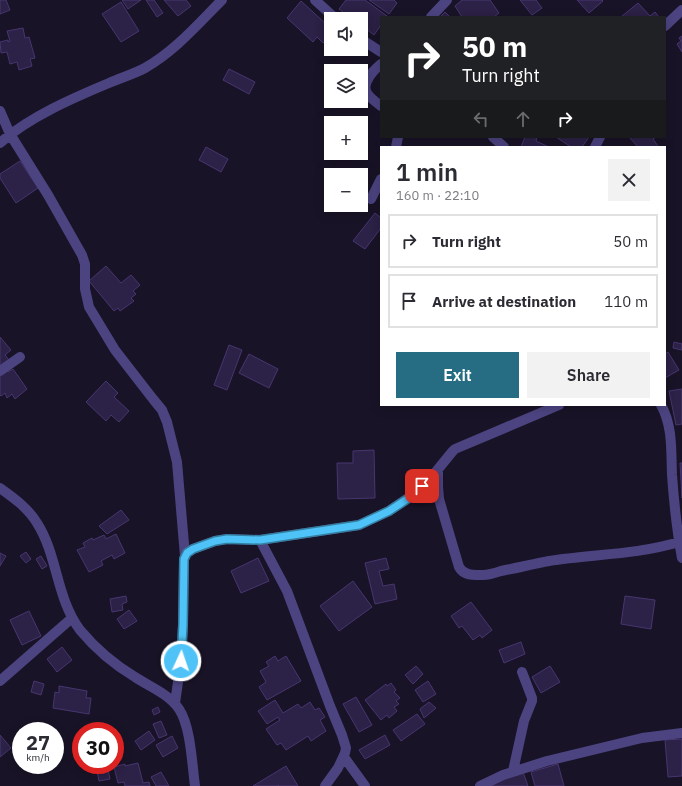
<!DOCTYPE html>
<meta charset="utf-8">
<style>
body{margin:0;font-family:"IBM Plex Sans",sans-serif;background:#f2f2f3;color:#2b2b33;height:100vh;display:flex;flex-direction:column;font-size:15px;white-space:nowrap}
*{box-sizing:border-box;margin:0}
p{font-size:13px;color:#7c7c81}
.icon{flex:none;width:22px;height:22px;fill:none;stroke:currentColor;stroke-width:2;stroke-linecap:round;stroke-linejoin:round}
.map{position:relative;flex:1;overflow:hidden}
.side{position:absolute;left:380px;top:146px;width:286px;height:260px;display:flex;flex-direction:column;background:#fff;border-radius:0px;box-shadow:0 2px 10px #0003}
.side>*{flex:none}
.guide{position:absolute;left:380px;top:16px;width:286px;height:122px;border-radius:0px;box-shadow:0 2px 10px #0003;background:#202124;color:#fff;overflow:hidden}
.buttons{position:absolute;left:324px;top:12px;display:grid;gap:8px}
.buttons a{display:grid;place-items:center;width:44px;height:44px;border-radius:0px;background:#fff;box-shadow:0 2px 10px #0003;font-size:20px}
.speed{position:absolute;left:12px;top:722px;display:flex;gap:8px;font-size:20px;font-weight:700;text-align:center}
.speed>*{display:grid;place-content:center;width:52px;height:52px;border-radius:50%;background:#fff;box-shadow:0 2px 10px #0003;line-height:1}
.speed small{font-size:10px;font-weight:400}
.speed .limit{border:6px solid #d22;background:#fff;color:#111}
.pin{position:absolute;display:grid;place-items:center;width:34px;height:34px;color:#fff;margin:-17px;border-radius:8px;box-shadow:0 2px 6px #0006}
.me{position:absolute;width:44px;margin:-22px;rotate:3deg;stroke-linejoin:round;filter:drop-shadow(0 0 3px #0008)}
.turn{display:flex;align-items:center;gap:14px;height:84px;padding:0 16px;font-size:18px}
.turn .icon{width:52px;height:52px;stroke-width:2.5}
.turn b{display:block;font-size:28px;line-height:34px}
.lanes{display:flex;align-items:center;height:38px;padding:0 16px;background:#0003;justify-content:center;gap:20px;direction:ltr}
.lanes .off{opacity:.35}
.round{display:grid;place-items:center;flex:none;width:42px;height:42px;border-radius:0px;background:#f2f2f3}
.overview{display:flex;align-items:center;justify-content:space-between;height:68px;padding:0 16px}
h1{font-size:24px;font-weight:600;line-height:30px}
.button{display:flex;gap:8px;margin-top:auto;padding:8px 16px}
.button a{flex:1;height:46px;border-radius:0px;background:#266d83;color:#fff;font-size:16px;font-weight:600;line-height:46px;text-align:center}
.button a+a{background:#f2f2f3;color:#2b2b33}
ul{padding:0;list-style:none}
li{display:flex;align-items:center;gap:12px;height:54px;margin:0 8px 6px;padding:0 8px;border:2px solid #e1e1e2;border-radius:0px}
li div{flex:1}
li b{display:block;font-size:15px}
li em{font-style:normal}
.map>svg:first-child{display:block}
.building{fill:#2c2146;stroke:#473670}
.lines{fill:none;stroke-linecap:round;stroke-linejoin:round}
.minor{stroke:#4c4481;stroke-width:10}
.route-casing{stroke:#337fa1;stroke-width:10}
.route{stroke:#4fc3f7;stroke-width:7}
</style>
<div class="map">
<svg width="682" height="786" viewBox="0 0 682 786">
<rect width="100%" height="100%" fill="#191327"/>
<path class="building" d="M0,0H6L10,10L0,14Z
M122,0H141L128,9Z
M146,0H154L163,13L157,17Z
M164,0H186L191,6L178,16Z
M346,0H365L387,16L381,17V25L374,35L361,25V19H352L339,9Z
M369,0H394L397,3L389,14Z
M462,0H490L499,13L494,17H462L455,6Z
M520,0H536L542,8L532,15Z
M577,0H602L603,1L589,13Z
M301,1L326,24L324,26L331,33V35L323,43L317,37L313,42L287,18Z
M121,2L139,31L121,42L102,14Z
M638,3L650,16L655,12L659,17H621Z
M445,12L450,17H440Z
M23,28L25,38L29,37L35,58L30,59L32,66L19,70L17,62L10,64L7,52L1,53L0,42L8,40V42L10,41L7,31Z
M682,36V52L677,44L681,41L679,38Z
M229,69L255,82L249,94L223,80Z
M525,137H537L536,141L549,147H521Z
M556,137H589L582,147H571Z
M629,137H656L653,139L658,146L657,147H638Z
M206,147L228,159L221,172L199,160Z
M20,161L38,188L16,203L0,178V174Z
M375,213L381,218V228L365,249L353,241Z
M106,266L121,283L131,275L140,285L133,291L136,294L131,298L134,301L120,311L118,308L114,311L89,281Z
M0,337L11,350L5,355L9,360L0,368Z
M674,342L682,344V350L673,348Z
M229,345L242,350L227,390L214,385Z
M668,352L679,370L665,378V354Z
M249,354L278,369L269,388L239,373Z
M13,369L27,389L15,399L12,394L7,398L5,393L1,396L0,395V375L7,370L8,372Z
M106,381L118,393L114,397L129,411L119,422L111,415L106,421L86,402Z
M682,389V424L676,425L669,391Z
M374,450L375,498L338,499L337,463H353V451Z
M680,463H682V498Z
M121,510L129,520L107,534L99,526Z
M116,534L125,553L114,559L112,555L101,561L103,565L89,572L77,550L85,547L83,543L92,538L93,540L104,535L106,539Z
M26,552L31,559L26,563L20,556Z
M0,553L6,556L0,566Z
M41,556L47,566L42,569L36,559Z
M258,558L269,581L241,593L231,571Z
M386,558L389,569L379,571L383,586L394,584L397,599L375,604L365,563Z
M353,581L372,607L339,631L320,606Z
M126,596L127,602L122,604L123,610L112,612L110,599Z
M625,596L655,600L651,629L621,624Z
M471,602L492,630L482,638L480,635L473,640L462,626L459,628L451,616Z
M129,610L137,621L124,629L117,619Z
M29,611L41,636L22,645L10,620Z
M521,642L525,654L504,663L499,650Z
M62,647L72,660L57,672L47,659Z
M275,656L278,661L286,656L301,681L267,700L259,687L266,682L260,671L269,666L266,662Z
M416,666L423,674L413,684L405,675Z
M550,666L560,682L541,693L532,677Z
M34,681L44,684L41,695L31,692Z
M428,681L436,694L423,702L415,690Z
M391,683L396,690L394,692L400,698L396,701L399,704L394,707L397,711L389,718L387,715L381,720L365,700L386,684L387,686Z
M59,686L87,691L86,698H91L89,714L53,708L55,692L59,693Z
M356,697L372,725L359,732L343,704Z
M275,700L283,713L298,704L301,708L310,702L315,710L319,708L325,717L320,720L326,731L311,741L308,736L286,750L281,743L277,745L266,729L280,720L278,717L267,724L258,711Z
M429,702L436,708L424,718L420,709Z
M158,707L160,712L154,715L152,710Z
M417,714L425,724L401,741L393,730Z
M161,721L167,735L159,738L153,724Z
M149,731L155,740L141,750L135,741Z
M0,735L11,748L0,757Z
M385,735L390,745L365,759L359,750Z
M172,736L178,748L163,757L156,745Z
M682,739V776L668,777L665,740Z
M138,763L143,783L149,782L150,786H125L124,782L118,783L114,767L125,764V766Z
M558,764L564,786H535L531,772Z
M91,765H107L110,779L99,781L97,771L93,772Z
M286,766L298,786H279L278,785L276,786H253Z
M161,772L169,786H156L151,777Z
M523,772L528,786H492V784Z"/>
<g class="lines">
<path class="minor" d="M315,0L336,19
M431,17L447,0
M665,26L682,10
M361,39L381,52
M381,64C374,70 361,83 367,93C370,98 377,103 381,106
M0,111L10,134L48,195L82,255L85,264V289L89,307L115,350L153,399L162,410L167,422L177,462L185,556
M493,137L504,147
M0,143C29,117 73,98 109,83C120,78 134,74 145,68C175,51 198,24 222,0
M396,147L398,137
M595,147L600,137
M371,199L381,179
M0,371L20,357
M661,405C673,426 671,452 672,475C674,503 677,531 682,558
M438,470V487L439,499L459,567C464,576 474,575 483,575C489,575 495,573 501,571C517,568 533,564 549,561C592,554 636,555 679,542
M0,488C14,498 28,508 37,523C58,556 56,598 80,630C95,648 115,665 135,677C150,687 169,694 179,709C191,727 192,765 195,786
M260,540L287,591L330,706L342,735L346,748L345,753L338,768L325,786
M0,681L72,618
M175,703L181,661L183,625L184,559L187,553L193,549L215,541L227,539L260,540L359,525L389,511L415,493L430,479L452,452L455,449L559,405
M344,757L365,786
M513,771L524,721L532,701V698L522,672
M480,786L503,775L547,761L642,738L682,733"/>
</g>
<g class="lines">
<defs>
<path id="route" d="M181,661L183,625L184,559L187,553L193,549L215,541L227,539L260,540L359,525L389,511L415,494L422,486"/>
</defs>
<use href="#route" class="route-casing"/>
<use href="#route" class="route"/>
</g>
</svg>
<div class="buttons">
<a><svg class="icon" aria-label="sound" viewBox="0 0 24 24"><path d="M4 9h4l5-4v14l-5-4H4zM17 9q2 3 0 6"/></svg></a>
<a><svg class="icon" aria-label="layers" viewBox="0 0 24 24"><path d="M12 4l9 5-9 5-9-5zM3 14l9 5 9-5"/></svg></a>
<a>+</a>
<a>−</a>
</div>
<div class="speed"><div>27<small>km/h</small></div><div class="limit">30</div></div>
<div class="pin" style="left:422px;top:486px;background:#d93025"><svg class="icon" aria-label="arrive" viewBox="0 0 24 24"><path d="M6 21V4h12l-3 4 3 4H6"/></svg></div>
<svg class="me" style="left:181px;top:661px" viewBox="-20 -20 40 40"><circle r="17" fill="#4fc3f7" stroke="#fff" stroke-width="3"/><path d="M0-11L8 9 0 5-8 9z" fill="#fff"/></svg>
<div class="guide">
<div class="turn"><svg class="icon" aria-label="right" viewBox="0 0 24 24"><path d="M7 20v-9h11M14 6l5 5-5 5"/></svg><div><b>50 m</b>Turn right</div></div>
<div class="lanes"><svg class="icon off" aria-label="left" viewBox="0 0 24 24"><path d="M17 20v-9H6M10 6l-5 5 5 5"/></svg><svg class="icon off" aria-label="ahead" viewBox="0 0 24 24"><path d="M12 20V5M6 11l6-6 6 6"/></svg><svg class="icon" aria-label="right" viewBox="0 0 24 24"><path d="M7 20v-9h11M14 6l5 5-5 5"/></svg></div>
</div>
<section class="side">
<div class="overview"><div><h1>1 min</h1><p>160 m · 22:10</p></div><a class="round"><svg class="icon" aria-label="close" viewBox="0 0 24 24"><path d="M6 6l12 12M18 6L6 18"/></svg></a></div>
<ul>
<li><svg class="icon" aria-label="right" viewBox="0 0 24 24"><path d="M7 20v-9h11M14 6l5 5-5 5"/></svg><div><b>Turn right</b></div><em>50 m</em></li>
<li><svg class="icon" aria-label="arrive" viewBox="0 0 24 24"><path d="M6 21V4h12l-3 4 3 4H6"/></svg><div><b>Arrive at destination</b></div><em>110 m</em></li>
</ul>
<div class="button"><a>Exit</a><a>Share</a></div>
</section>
</div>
